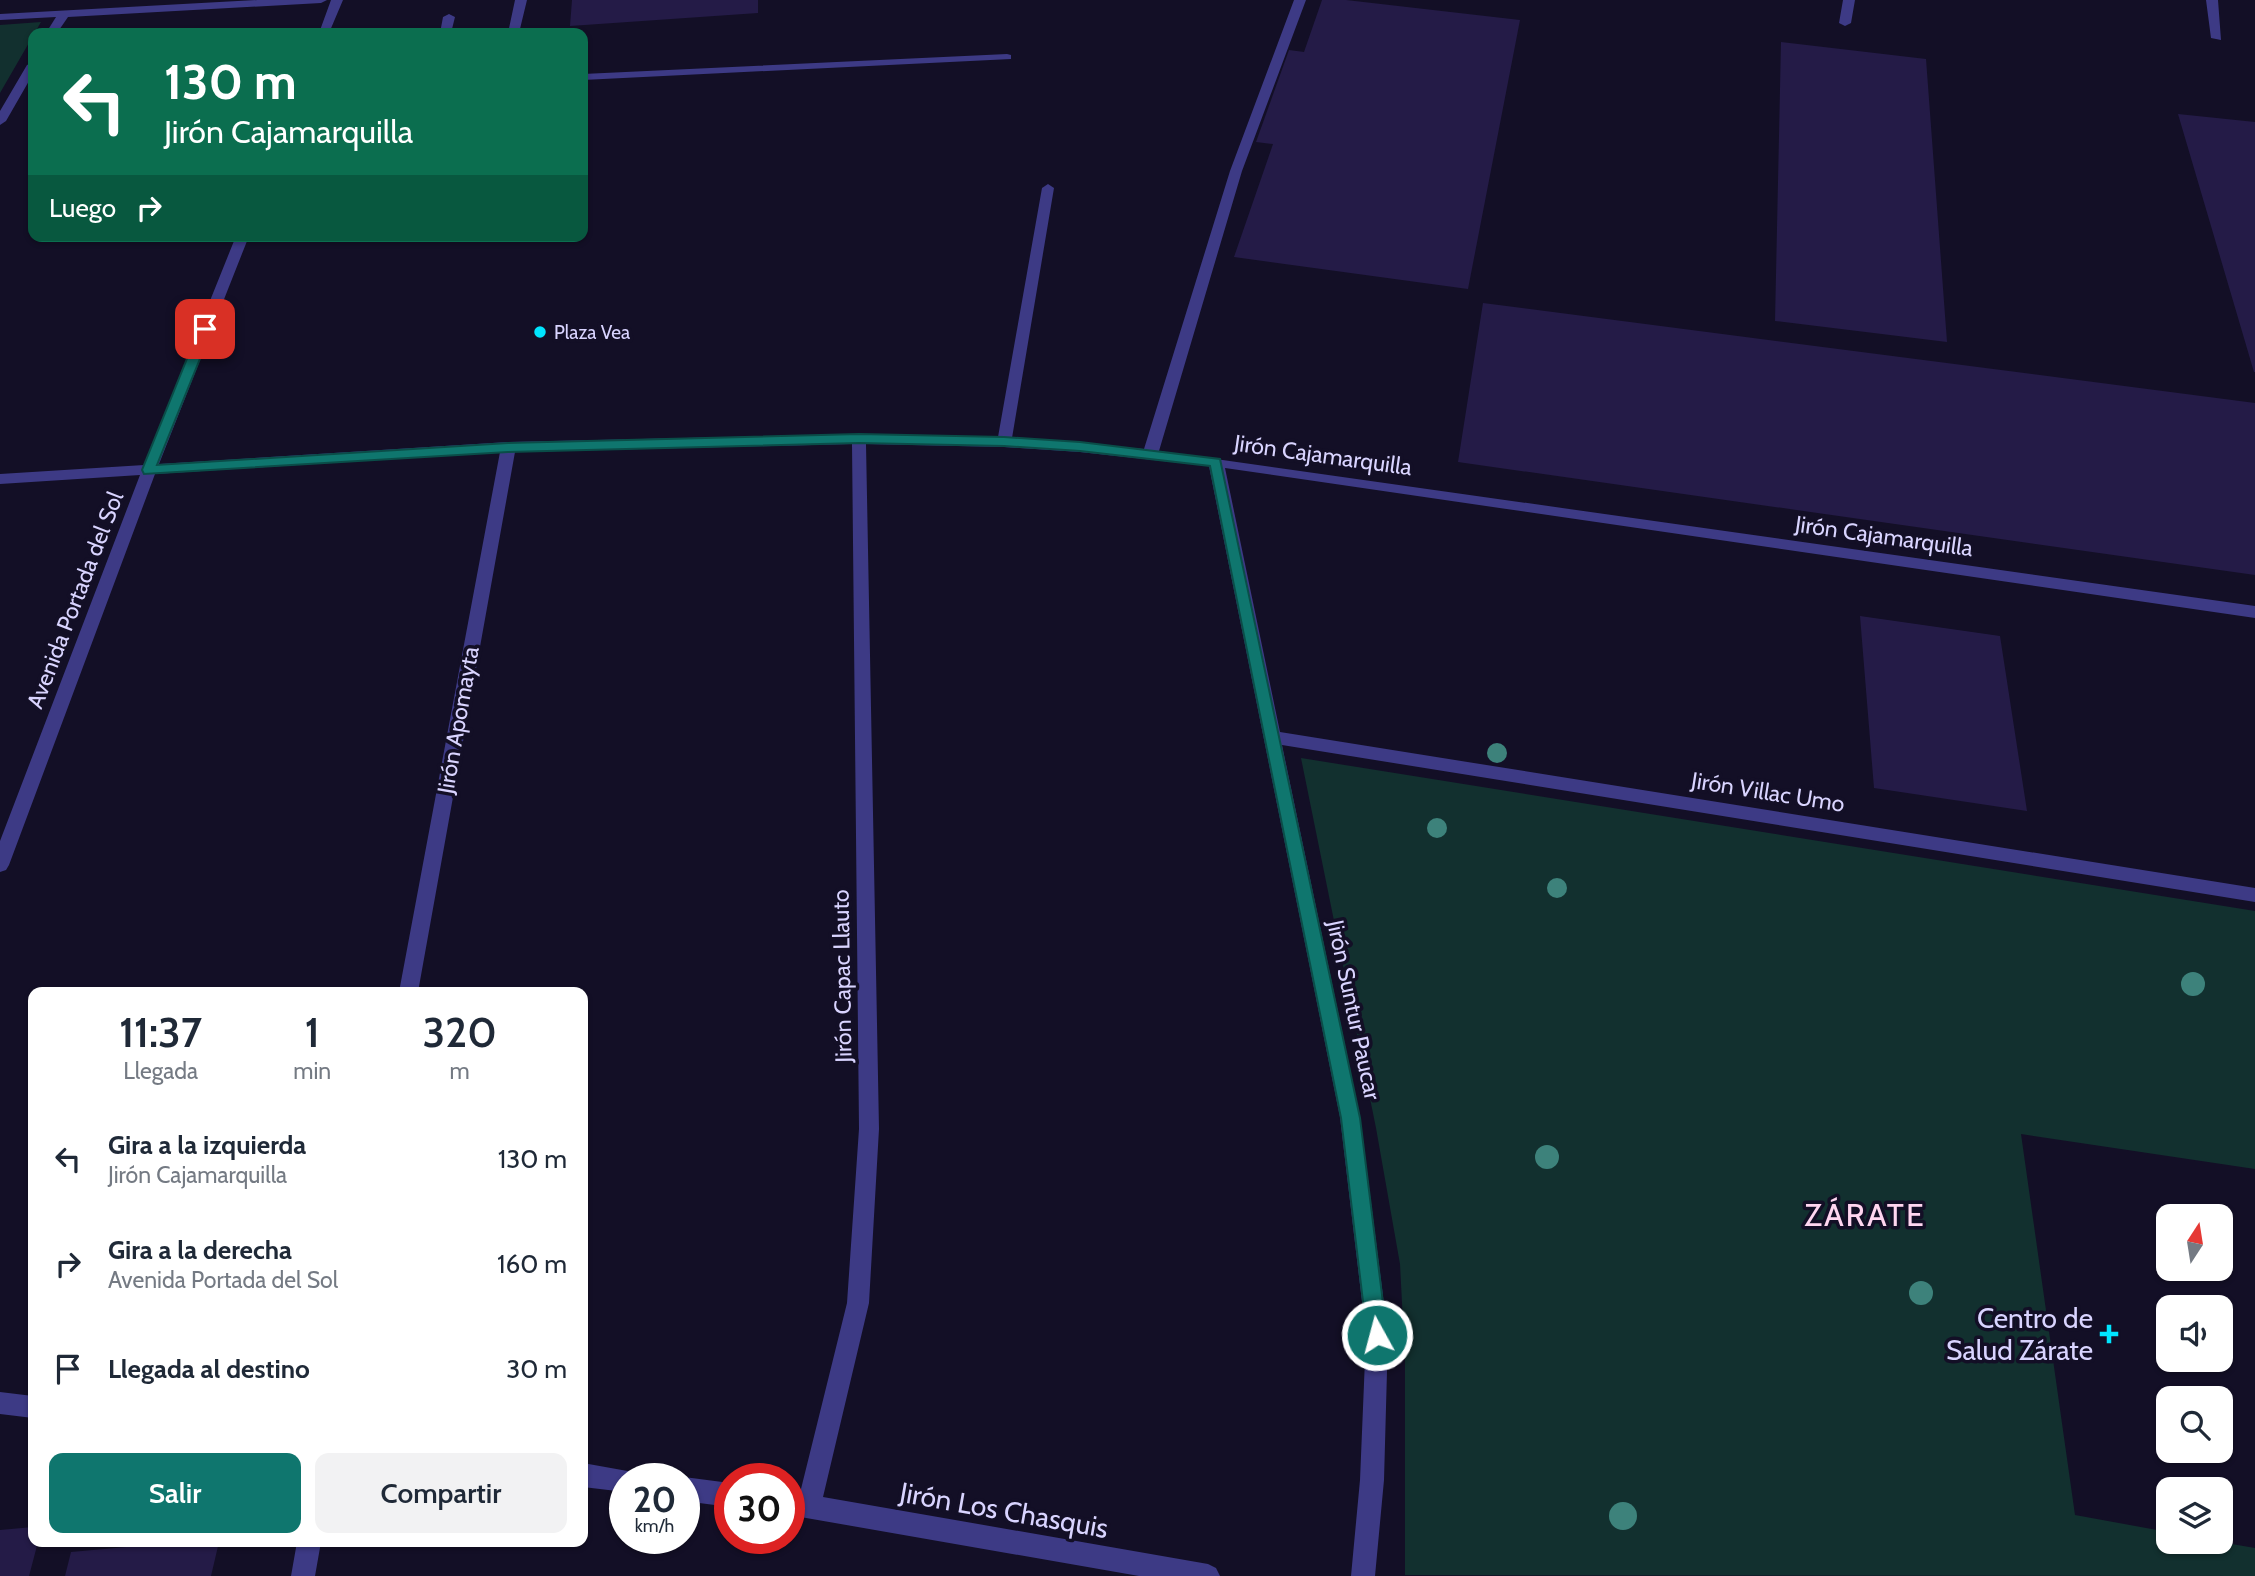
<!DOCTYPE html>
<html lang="es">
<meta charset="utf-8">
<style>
body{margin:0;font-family:Cabin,sans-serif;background:#f2f2f3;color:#1f2937;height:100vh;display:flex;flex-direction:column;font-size:26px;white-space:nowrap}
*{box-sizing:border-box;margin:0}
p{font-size:23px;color:#747a83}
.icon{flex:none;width:38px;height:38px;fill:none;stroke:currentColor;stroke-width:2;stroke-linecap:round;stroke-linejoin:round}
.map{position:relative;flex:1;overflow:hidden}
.sheet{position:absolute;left:28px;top:987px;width:560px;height:560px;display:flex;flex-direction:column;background:#fff;border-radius:14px;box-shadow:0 2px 5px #0004}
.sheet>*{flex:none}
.top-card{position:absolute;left:28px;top:28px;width:560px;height:214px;border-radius:14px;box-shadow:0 2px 5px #0004;background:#0b6e4f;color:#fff;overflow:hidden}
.needle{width:46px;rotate:12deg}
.controls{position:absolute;left:2156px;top:1204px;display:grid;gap:14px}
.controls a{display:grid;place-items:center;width:77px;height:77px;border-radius:14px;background:#fff;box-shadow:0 2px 5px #0004;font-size:35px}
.speed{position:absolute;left:609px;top:1463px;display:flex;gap:14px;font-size:35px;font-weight:700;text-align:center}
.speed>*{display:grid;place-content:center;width:91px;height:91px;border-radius:50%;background:#fff;box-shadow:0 2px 5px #0004;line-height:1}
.speed small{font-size:18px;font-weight:400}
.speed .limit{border:10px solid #d22;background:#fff;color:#111}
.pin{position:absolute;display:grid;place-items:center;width:60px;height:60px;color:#fff;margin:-30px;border-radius:14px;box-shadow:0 4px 10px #0006}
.me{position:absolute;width:77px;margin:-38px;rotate:353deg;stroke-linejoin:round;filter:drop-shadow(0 0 5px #0008)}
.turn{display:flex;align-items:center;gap:24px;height:147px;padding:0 21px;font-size:32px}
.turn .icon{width:91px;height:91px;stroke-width:2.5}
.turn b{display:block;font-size:49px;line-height:60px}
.then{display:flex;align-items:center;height:66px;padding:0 21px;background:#0003;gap:14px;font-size:26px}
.eta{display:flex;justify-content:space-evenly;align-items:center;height:119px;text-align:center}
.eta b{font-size:42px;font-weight:600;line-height:49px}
.cta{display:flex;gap:14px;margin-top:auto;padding:14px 21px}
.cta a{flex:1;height:80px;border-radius:14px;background:#0f766e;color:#fff;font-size:28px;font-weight:600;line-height:80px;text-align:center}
.cta a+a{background:#f2f2f3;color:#1f2937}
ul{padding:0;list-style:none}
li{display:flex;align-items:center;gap:21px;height:105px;padding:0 21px}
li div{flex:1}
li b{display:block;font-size:26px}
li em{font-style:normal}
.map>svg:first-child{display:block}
.green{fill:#12302f}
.building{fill:#241b47}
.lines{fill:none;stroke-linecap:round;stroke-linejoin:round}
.minor{fill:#3d3a85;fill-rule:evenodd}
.tree{fill:#3d827b}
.route{fill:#0f766e;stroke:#0a4d48;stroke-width:2}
.poi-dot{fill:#00e5ff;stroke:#130f26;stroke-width:2.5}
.labels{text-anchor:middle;stroke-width:7;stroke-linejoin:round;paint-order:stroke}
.far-poi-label{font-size:19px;fill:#d9d4ff;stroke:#130f26;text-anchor:start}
.street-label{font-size:23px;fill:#d9d4ff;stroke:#130f26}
.near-poi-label{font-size:28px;fill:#d9d4ff;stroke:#130f26;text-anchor:end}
.near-street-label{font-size:28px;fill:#d9d4ff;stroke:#130f26}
.near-quarter-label{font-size:32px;letter-spacing:2px;fill:#ffd6f0;stroke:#130f26}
</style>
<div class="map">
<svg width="2255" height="1576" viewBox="0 0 2255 1576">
<rect width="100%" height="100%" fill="#130f26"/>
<path class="green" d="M41,22L0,93V25Z
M1301,758L2255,911V1169L2021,1134L2075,1515L2168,1532V1542H2220L2255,1548V1576L1405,1575V1361L1400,1264L1376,1128Z"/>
<path class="building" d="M572,0H758V13L570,26Z
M1322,0H1346L1520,20L1468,289L1234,257L1273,144L1256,142L1289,50L1304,52Z
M1781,42L1926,59L1947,342L1775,321Z
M2178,114L2255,122V372H2254Z
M1483,303L2255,403V575L1458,462Z
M1860,616L2000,636L2027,811L1874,788Z
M33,1527V1542H38L29,1576H0V1530Z
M181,1542H219L211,1576H65L71,1552Z"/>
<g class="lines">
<path class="minor" d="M258,0H327L321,3L68,17L57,33H46L56,17L0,20V14Z
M331,0H343L329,33H319Z
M515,0H527L519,33H508Z
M1294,0H1306L1242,171L1159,451L2255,606V618L1225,468L1280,732L2255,888V902L1282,745L1360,1117L1388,1335L1384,1480L1375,1576H1351L1360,1480L1366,1335L1340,1117L1209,466L1080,452L1004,447L866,444L879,1129L869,1303L823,1497L1208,1564L1216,1568L1220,1576H1139L789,1515V1491L800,1493L847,1303L859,1129L852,444L515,452L418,992H399L500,452L155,474L9,865L6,870L0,872V841L140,475L0,484V474L144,465L236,236H249L159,464L508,442L859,434L998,437L1042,188L1048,184L1054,188L1012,438L1144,449L1230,171Z
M1843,0H1855L1851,23L1845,26L1839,23Z
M2206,0H2218L2221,40L2211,38Z
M449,14L455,17L451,33H440L443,17Z
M1007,54L1011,55V59L583,80V74Z
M33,62V74L6,121L0,125V111L27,65Z
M0,1392L33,1396V1418L0,1414Z
M583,1463L633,1472L636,1479H625V1492L583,1487Z
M684,1477L730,1483V1507L684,1501V1479H681Z
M297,1542H321L315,1576H291Z"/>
</g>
<g class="tree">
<circle cx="1497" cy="753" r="10"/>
<circle cx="1437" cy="828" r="10"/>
<circle cx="1557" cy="888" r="10"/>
<circle cx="2193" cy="984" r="12"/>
<circle cx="1547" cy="1157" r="12"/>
<circle cx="1921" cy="1293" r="12"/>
<circle cx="1623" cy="1516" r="14"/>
</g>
<path class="route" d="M205,326L212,329L157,465L508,443L859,434L1004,437L1080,442L1220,459L1360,1118L1387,1335L1384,1342L1377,1345L1370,1342L1367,1335L1341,1118L1210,466L1080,451L1004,446L859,443L508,452L144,474L142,470L199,329Z"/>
<g class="poi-dot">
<circle cx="540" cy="332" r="7"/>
<path d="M2105.5 1323.5h7v7h7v7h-7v7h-7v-7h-7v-7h7z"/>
</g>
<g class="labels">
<g class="far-poi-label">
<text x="554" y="339">Plaza Vea</text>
</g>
<g class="street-label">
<text transform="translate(1323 455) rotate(8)" y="8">Jirón Cajamarquilla</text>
<text transform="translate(1884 536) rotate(8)" y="8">Jirón Cajamarquilla</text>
<text transform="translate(75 600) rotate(-69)" y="8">Avenida Portada del Sol</text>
<text transform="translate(458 720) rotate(-80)" y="8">Jirón Apomayta</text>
<text transform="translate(1768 792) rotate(9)" y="8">Jirón Villac Umo</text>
<text transform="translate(842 976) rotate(-91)" y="8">Jirón Capac Llauto</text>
<text transform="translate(1354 1010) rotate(78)" y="8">Jirón Suntur Paucar</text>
</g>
<g class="near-poi-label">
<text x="2093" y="1328">Centro de<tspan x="2093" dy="32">Salud Zárate</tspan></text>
</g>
<g class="near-street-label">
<text transform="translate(1004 1510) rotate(10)" y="10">Jirón Los Chasquis</text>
</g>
<g class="near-quarter-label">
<text x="1865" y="1226">ZÁRATE</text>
</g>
</g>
</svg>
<div class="controls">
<a><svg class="needle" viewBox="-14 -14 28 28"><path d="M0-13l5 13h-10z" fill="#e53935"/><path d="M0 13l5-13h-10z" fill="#747a83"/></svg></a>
<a><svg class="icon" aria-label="sound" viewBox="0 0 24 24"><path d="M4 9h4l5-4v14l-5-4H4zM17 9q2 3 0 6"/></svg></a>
<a><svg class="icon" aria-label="search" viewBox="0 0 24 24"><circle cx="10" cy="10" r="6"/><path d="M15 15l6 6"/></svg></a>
<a><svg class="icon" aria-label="layers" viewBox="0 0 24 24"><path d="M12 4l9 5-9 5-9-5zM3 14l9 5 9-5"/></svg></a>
</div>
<div class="speed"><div>20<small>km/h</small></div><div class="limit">30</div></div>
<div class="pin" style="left:205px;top:329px;background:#d93025"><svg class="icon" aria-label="arrive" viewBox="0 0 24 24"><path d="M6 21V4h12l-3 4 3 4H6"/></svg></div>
<svg class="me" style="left:1377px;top:1335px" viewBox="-20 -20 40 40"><circle r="17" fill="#0f766e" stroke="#fff" stroke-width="3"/><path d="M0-11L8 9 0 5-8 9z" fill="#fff"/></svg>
<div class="top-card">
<div class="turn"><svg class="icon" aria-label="left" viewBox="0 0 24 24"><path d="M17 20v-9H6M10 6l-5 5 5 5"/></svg><div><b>130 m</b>Jirón Cajamarquilla</div></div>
<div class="then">Luego<svg class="icon" aria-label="right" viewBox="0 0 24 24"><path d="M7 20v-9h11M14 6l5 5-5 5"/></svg></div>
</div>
<section class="sheet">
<div class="eta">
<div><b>11:37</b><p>Llegada</p></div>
<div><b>1</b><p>min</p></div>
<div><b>320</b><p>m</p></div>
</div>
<ul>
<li><svg class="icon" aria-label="left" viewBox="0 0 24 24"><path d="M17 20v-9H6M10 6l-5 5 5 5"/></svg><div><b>Gira a la izquierda</b><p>Jirón Cajamarquilla</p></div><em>130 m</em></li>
<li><svg class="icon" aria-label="right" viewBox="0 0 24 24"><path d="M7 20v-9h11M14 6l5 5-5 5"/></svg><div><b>Gira a la derecha</b><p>Avenida Portada del Sol</p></div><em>160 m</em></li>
<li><svg class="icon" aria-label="arrive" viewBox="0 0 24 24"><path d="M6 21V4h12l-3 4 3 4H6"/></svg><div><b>Llegada al destino</b></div><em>30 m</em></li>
</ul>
<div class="cta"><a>Salir</a><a>Compartir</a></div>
</section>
</div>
